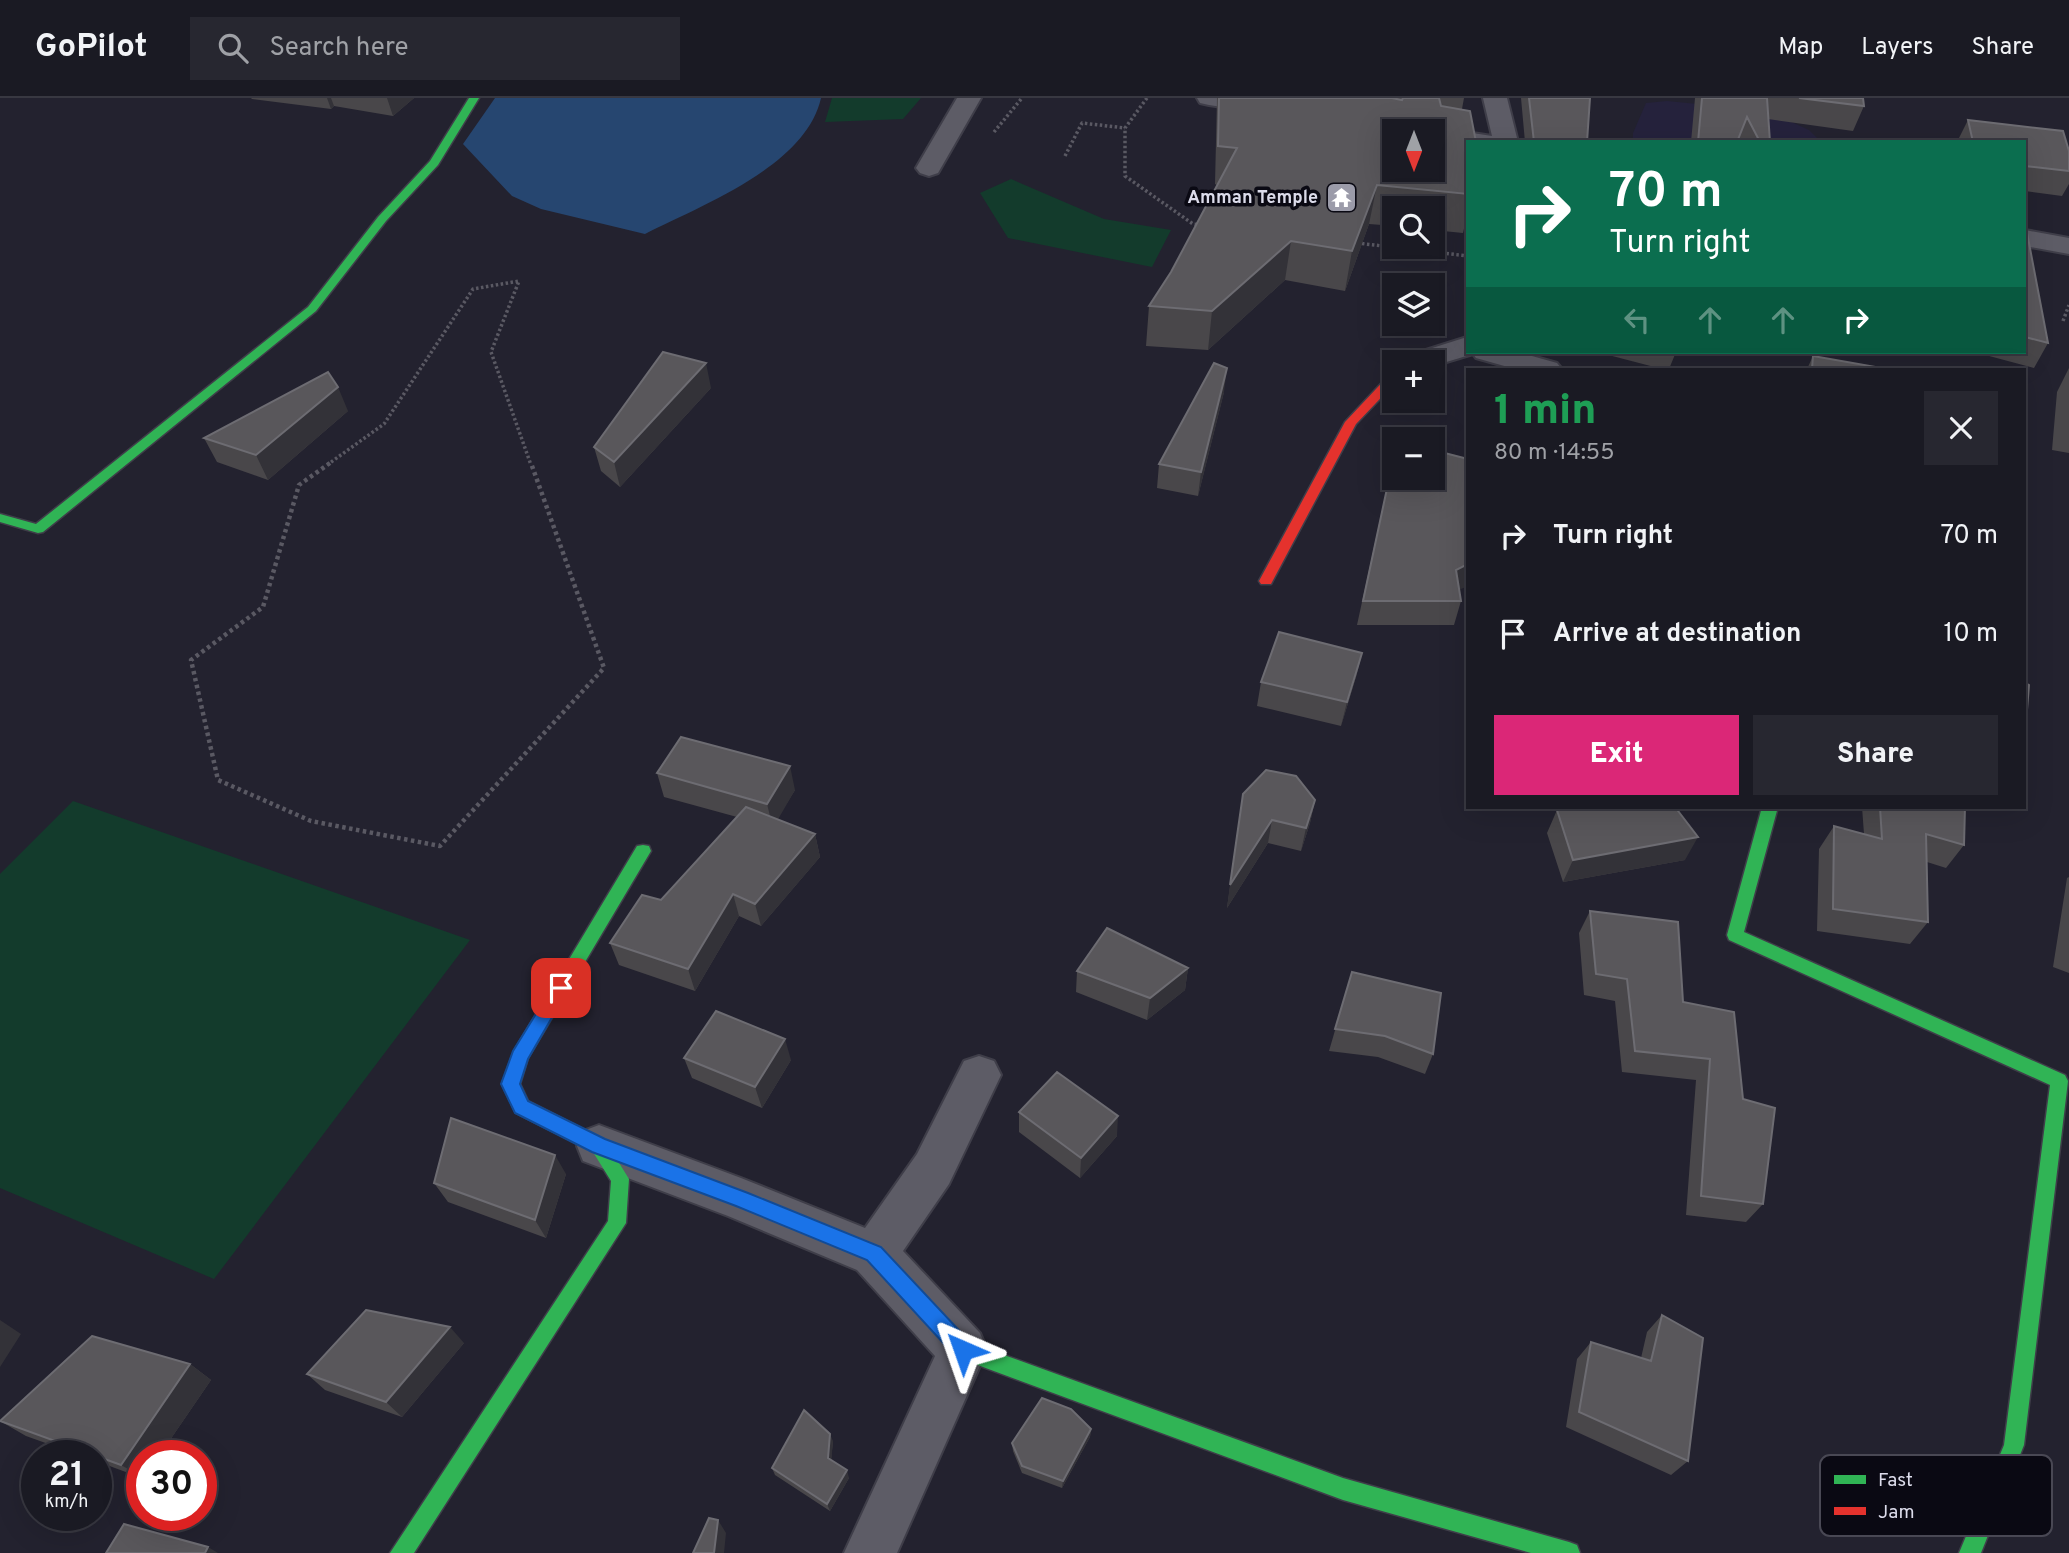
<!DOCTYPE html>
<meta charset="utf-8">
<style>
body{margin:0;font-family:Overpass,sans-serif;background:#272730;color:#f1f3f6;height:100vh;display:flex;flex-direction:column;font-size:26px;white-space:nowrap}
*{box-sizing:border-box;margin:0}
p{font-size:23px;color:#9fa1a6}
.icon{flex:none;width:38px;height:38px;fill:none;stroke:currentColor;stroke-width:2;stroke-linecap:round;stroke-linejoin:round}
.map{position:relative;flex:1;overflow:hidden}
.sheet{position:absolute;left:1466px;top:270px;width:560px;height:441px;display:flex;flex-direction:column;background:#1a1a23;border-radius:0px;box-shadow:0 7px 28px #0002,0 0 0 2px #383841}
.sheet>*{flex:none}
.hud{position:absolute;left:1466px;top:42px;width:560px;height:214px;border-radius:0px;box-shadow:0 7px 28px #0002,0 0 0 2px #383841;background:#0b6e4f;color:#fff;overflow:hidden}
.needle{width:46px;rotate:180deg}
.tools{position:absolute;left:1382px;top:21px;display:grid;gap:14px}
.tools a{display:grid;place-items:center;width:63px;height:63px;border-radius:0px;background:#1a1a23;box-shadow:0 7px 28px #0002,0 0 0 2px #383841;font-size:35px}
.speed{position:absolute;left:21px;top:1342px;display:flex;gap:14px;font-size:35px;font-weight:700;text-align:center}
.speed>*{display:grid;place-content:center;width:91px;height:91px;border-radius:50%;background:#1a1a23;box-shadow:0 7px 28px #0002,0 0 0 2px #383841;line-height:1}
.speed small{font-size:18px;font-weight:400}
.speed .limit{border:10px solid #d22;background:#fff;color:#111}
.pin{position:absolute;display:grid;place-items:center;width:60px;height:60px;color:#fff;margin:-30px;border-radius:14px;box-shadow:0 4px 10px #0006}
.me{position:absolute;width:77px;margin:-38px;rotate:317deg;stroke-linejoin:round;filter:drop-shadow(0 0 5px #0008)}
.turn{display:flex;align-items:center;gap:24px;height:147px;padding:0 28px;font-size:32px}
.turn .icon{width:91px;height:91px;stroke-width:2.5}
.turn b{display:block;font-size:49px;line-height:60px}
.lanes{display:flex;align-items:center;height:66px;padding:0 28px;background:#0003;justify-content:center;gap:35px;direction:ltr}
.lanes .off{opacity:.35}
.round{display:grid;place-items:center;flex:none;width:74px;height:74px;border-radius:0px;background:#272730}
.summary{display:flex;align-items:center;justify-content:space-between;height:119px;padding:0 28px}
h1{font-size:42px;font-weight:800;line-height:52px;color:#1e9e55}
.action{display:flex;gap:14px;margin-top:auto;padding:14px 28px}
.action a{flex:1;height:80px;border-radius:0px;background:#db2777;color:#fff;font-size:28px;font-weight:800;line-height:80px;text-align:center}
.action a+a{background:#272730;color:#f1f3f6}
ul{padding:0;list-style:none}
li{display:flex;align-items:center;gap:21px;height:98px;padding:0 28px}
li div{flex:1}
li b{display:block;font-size:26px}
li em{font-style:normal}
header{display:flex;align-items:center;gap:42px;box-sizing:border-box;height:98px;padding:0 35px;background:#1a1a23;border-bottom:2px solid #383841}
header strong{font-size:33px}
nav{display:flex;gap:38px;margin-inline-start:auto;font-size:24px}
.search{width:490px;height:63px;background:#272730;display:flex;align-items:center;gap:18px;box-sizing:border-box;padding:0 24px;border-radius:0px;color:#9fa1a6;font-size:26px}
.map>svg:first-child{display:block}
.built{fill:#25223c}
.green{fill:#133b2c}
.water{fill:#264670}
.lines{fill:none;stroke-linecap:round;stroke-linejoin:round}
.street-casing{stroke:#3f3e49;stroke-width:4}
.fast-casing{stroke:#3f3e49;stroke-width:3}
.jam-casing{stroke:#3f3e49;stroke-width:3}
.path-far1{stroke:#5a5963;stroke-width:3.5;stroke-dasharray:2.5 2.5;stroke-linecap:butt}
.path{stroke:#5a5963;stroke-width:4.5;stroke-dasharray:3.5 3.5;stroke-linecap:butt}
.street{fill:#5d5c66;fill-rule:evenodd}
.fast{fill:#30b455;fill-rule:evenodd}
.jam{fill:#e5322d;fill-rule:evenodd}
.wall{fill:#49474a}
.shaded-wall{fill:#333238}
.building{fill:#59575b;stroke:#6d6c72;stroke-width:2;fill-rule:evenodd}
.route{fill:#1a73e8;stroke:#114b97;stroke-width:2}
.labels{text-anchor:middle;stroke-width:7;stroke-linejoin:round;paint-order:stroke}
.far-poi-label{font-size:18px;font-weight:bold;fill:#dcdceb;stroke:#0a0913;text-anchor:end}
.key{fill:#0a0913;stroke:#494854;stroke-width:2}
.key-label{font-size:19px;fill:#dcdceb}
</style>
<header>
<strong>GoPilot</strong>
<div class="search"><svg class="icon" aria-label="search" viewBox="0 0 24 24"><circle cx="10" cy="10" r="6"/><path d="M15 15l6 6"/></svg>Search here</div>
<nav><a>Map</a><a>Layers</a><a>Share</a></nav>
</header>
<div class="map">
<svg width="2069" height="1455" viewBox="0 0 2069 1455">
<rect width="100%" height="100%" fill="#23222f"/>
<path class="built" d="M1667,3L1739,10L1787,22L1809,32L1821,44H1633V35L1646,5Z"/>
<path class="green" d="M832,0H921L903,21L825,24Z
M1011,81L1104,121L1171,132L1152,169L1008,140L980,95Z
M73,703L470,842L214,1181L0,1090V776Z"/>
<path class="water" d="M495,0H821C806,68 702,107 645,136L541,111L512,98L463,46Z"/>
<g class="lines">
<defs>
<path id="street" d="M957,0H981L938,75L929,78L920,75L916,70Z
M1197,0H1256L1276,4L1279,9L1276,14L1267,16L1209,7L1200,5Z
M1483,0H1507L1518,44H1468V49L1433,44V33H1422L1433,29L1492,38Z
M2025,132L2069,140V156L2025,148Z
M1467,239L1468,254H1518L1557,265L1562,271H1515L1476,260L1473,256L1433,268V264H1402L1407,258Z
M979,958L994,963L1001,977L949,1086L903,1153L980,1235L987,1252L897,1455H844L935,1258L857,1172L728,1118L583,1063L577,1048L583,1033L599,1027L741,1080L865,1130L917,1056L964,963Z"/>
<path id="fast" d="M469,0H479L438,67L386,123L316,213L43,434L38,435L0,424V416L36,426L308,209L378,119L430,63Z
M1762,709H1778L1744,834L2065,977L2068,983L2024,1347L1981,1455H1959L2004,1347L2050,987L1729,842L1727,837Z
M643,747L649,748L651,753L528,960L520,986L528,1003L605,1042L629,1081L626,1125L414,1455H390L608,1123L611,1083L593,1054L516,1015L502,986L514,953L637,748Z
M963,1242L1343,1380L1569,1444L1577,1447L1580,1455H1531L1343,1402L956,1259L953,1252L956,1245Z"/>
<path id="jam" d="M1395,274V285L1356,326L1271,486H1261L1259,483L1345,324L1391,275Z"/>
</defs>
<use href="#street" class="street-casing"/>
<use href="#fast" class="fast-casing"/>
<use href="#jam" class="jam-casing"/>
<path class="path-far1" d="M1147,0L1125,30V78L1193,126L1202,127
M994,34L1022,0
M1065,58L1082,25L1125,30
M1357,145L1468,158
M2063,223L2069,207
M327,367L384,326L473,191L519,183L491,254L531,367"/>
<path class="path" d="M330,365L299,387L263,509L191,562L218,682L311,723L440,748L604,570L531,365"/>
<use href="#street" class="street"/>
<use href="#fast" class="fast"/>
<use href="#jam" class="jam"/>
</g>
<path class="wall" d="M251,0H414L393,18L334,8L331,11L252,1Z
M1217,0H1464L1462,11L1468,44V122H1466L1463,135L1433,132V110H1395V128L1369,126L1345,193L1285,182L1208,252L1146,248L1149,208L1171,174L1217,87L1215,86Z
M1521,0H1590L1587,44H1525Z
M1695,0H1863L1864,8L1853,33L1768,21L1770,44H1691Z
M1968,22L2069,53V86L2062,98L2025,93V44H1957Z
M2025,124L2048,245L2034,270L1978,255V254H2025Z
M1597,254H1676L1669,271H1662Z
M1813,258L1876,271H1807Z
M2069,270V355L2052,352L2057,294Z
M711,290L620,389L601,373L594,349Z
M1224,294L1198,398L1157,390L1159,366Z
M348,313L268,382L217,364L204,340Z
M1395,352L1459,492L1461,503L1454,527H1357Z
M1362,555L1356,579L1341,628L1257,608L1261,584Z
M657,675L795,692L777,721L815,736L820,759L761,828L739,818L695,893L619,867L610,845L661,802L737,719L664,699Z
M1243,696L1315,702L1310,725L1301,753L1268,745L1227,810Z
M1862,709H1965L1964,747L1946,770L1927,764L1928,824L1910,846L1817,833L1819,751L1834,728L1864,736Z
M1557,712L1685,762L1563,784L1547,735Z
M2069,779V875L2053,869L2067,780Z
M1590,813L1683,904L1743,1001L1763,1106L1746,1124L1686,1117L1696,982L1622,974L1615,903L1584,897L1579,835Z
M1188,870L1185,892L1147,922L1076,894L1077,873Z
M1352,874L1433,956L1425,976L1378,959L1329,953Z
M684,960L791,962L762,1010L692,980Z
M1019,1014L1117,1038L1080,1080L1019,1034Z
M566,1076L546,1140L448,1104L434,1085Z
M1662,1217L1688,1363L1671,1377L1566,1329L1577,1261L1591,1244L1641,1260L1647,1234Z
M464,1245L402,1319L325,1292L307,1276Z
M190,1266L211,1282L159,1358H142V1380L96,1363V1358H82L26,1338L0,1323Z
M1091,1331L1090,1339L1062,1390L1022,1375L1013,1353L1012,1345Z
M833,1343L831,1362L849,1380L830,1413L775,1377L772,1370Z"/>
<path class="shaded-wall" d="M327,0H331L334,8L331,11Z
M387,0H414L393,18Z
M1377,87L1369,126L1345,193L1352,153Z
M1291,143L1285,182L1208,252L1212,213Z
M706,265L711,290L620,389L614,364Z
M1227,270L1224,294L1198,398L1201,374Z
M338,289L348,313L268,382L256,357Z
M1468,466V488L1449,496L1456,472Z
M1362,555L1356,579L1341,628L1347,604Z
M790,668L795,692L773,730L767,706Z
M1315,702L1310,725L1301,753L1306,730Z
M1272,722L1268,745L1227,810L1230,787Z
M815,736L820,759L761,828L755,806Z
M1698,739L1685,762L1563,784L1573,762Z
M733,796L739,818L695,893L688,871Z
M1188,870L1185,892L1147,922L1150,900Z
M785,941L791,962L762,1010L755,989Z
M1118,1018L1117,1038L1080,1080L1081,1060Z
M555,1057L566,1076L546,1140L535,1122Z
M0,1222L21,1236L0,1269Z
M450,1229L464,1245L402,1319L386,1304Z
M190,1266L211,1282L159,1358H142V1379L121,1367Z
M1091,1331L1090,1339L1062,1390L1063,1383Z
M830,1336L833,1343L831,1367L828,1360Z
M847,1372L849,1380L830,1413L827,1406Z
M718,1422L726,1435L724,1455H714Z
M208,1449L218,1455H205Z"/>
<path class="building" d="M1219,0H1392L1402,2L1403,0H1439L1441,8L1470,13L1476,44H1468V96L1377,87L1352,153L1291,143L1212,213L1149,208L1171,174L1237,50L1218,48ZM1395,33H1433V72H1395Z
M1529,0H1590L1587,44H1534Z
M1702,0H1767L1770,44H1760L1747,19L1737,44H1698Z
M1799,0H1863L1864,8Z
M1968,22L2063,33L2069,53V73L2025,68V44H1973Z
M2025,124L2048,245L2025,239Z
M663,254L706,265L614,364L594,349Z
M1813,258L1876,269V271H1812Z
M1214,265L1227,270L1201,374L1159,366Z
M328,274L338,289L256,357L204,340Z
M1433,352L1468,361V466L1456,472L1461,503H1363L1395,353V380H1433Z
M1279,534L1362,555L1347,604L1261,584Z
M2025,585L2029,587L2025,637Z
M681,639L790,668L767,706L657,675Z
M1266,672L1296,678L1315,702L1306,730L1272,722L1230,787L1243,696Z
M746,709L815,736L755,806L733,796L688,871L610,845L642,797L661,802Z
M1574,709H1675L1698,739L1573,762L1557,712Z
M1880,709H1965L1964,747L1926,736L1928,824L1833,811L1834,728L1882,741Z
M1590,813L1678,824L1683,904L1734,914L1743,1001L1775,1010L1763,1106L1701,1098L1710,961L1635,953L1627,881L1596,876Z
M1107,830L1188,870L1150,900L1077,873Z
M1352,874L1441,895L1433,956L1385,938L1335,931Z
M716,913L785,941L755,989L684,960Z
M1057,974L1118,1018L1081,1060L1019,1014Z
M451,1020L555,1057L535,1122L434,1085Z
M366,1212L450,1229L386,1304L307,1276Z
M1662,1217L1703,1240L1688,1363L1579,1314L1591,1244L1651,1263Z
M92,1238L190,1266L121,1367L0,1323Z
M1042,1300L1071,1311L1091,1331L1063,1383L1022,1368L1012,1345Z
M804,1312L830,1336L828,1360L847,1372L827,1406L772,1370Z
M709,1420L718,1422L714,1455H693Z
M124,1426L208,1449L205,1455H106Z"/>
<path class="route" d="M561,883L567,885L569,890L528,961L520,986L528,1003L605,1041L748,1095L881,1149L970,1244L973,1252L970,1259L963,1262L956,1259L867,1162L736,1108L592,1054L515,1015L501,986L513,953L555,885Z"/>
<defs>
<symbol id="temple-square" viewBox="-11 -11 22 22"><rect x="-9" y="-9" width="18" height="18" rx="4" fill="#9b9ba9" stroke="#0a0913"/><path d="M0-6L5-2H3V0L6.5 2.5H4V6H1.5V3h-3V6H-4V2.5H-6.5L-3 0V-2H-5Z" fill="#fff"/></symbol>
</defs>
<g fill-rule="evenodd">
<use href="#temple-square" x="1324" y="82" width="35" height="35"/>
</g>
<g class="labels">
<g class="far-poi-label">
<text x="1318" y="105">Amman Temple</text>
</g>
</g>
<rect x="1820" y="1357" width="232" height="81" rx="10" class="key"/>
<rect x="1834" y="1377" width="32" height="9" fill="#30b455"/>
<rect x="1834" y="1409" width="32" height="8" fill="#e5322d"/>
<g class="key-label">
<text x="1878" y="1388">Fast</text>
<text x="1878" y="1420">Jam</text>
</g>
</svg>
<div class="tools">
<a><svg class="needle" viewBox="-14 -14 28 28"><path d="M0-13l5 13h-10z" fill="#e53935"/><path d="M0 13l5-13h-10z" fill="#9fa1a6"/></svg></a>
<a><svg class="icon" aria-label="search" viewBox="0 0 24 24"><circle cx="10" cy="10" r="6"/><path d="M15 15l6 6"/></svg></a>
<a><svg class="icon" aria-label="layers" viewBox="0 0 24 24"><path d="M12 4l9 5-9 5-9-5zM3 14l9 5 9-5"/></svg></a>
<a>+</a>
<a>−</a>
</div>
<div class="speed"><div>21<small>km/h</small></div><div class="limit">30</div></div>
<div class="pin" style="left:561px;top:890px;background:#d93025"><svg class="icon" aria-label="arrive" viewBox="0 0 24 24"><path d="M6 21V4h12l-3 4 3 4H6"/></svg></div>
<svg class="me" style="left:963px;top:1252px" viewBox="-20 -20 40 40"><path d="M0-17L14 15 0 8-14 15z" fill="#1a73e8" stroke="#fff" stroke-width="4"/></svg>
<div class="hud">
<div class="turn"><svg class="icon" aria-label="right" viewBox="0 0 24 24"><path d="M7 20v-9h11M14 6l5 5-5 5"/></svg><div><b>70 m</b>Turn right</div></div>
<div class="lanes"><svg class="icon off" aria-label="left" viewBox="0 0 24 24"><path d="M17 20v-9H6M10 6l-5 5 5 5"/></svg><svg class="icon off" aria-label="ahead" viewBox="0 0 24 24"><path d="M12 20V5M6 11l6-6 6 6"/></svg><svg class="icon off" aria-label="ahead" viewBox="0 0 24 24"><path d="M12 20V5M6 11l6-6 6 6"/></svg><svg class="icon" aria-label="right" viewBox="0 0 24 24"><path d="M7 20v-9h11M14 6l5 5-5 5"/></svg></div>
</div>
<section class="sheet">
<div class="summary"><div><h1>1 min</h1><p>80 m · 14:55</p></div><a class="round"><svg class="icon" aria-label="close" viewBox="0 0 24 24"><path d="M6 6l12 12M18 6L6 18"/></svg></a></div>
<ul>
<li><svg class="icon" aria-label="right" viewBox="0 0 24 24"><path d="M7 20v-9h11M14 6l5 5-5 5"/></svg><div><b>Turn right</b></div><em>70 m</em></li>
<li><svg class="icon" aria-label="arrive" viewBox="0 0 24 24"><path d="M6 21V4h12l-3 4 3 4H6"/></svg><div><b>Arrive at destination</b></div><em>10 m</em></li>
</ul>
<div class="action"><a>Exit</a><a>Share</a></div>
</section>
</div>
